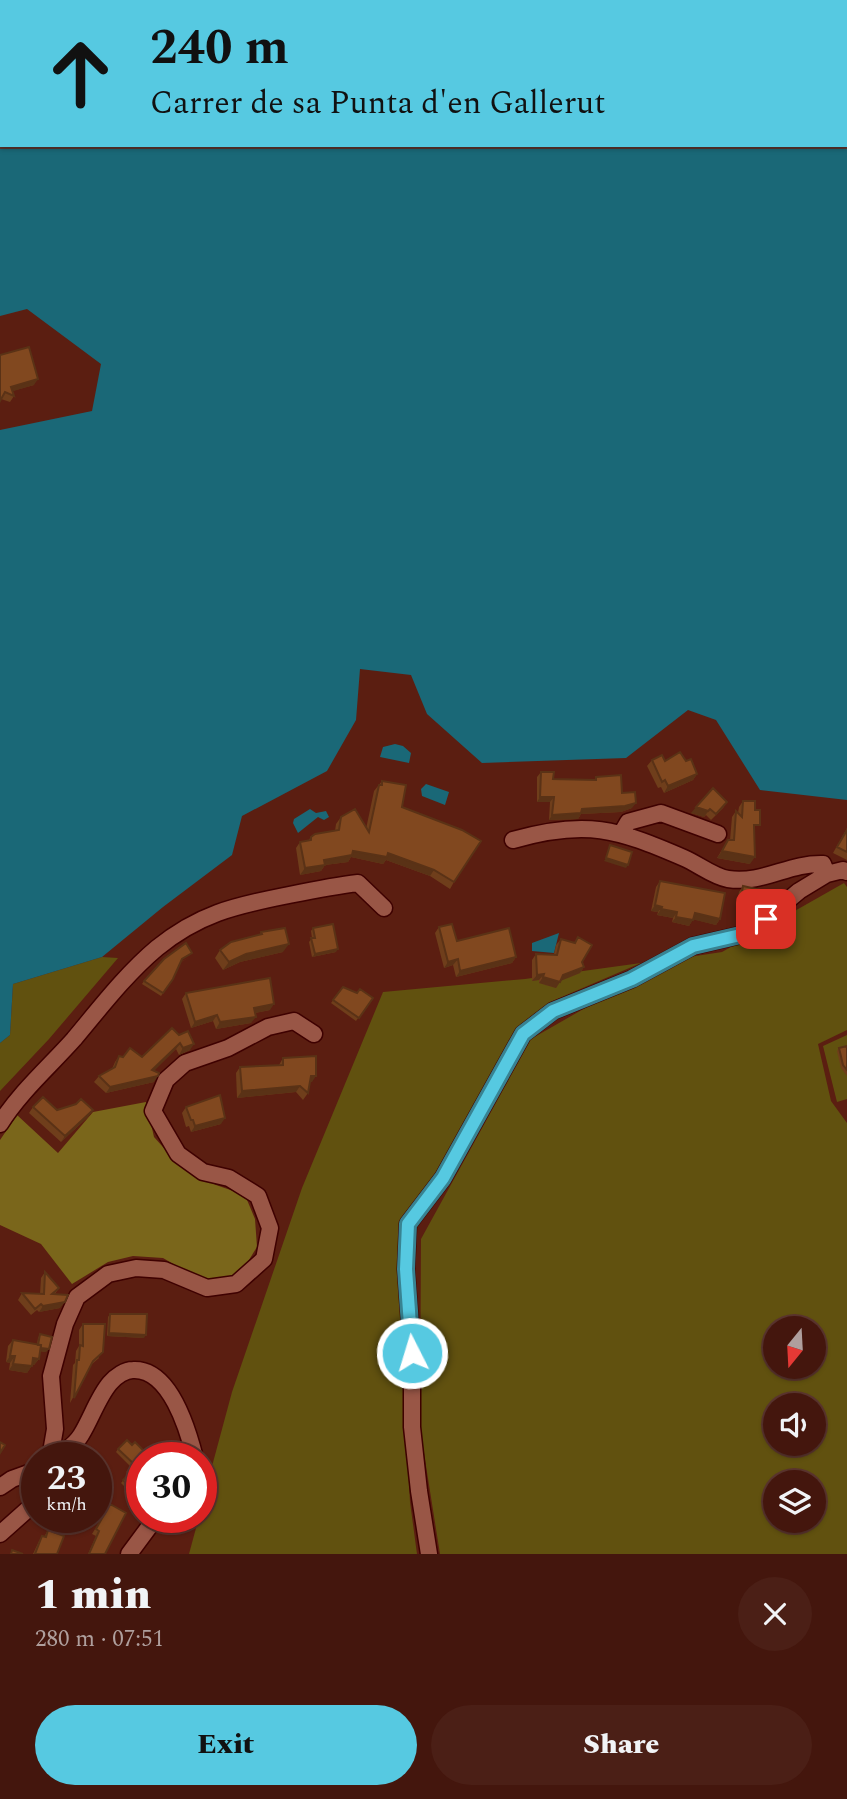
<!DOCTYPE html>
<meta charset="utf-8">
<style>
body{margin:0;font-family:Spectral,serif;background:#4b1f16;color:#f1f3f6;height:100vh;display:flex;flex-direction:column;font-size:26px;white-space:nowrap}
*{box-sizing:border-box;margin:0}
p{font-size:23px;color:#af9f9d}
.icon{flex:none;width:38px;height:38px;fill:none;stroke:currentColor;stroke-width:2;stroke-linecap:round;stroke-linejoin:round}
.map{position:relative;height:1554px;overflow:hidden}
.sheet{display:flex;flex-direction:column;background:#44160d;flex:1}
.sheet>*{flex:none}
.guide{position:absolute;left:0px;top:0px;width:847px;height:147px;box-shadow:0 2px 5px #0004,0 0 0 2px #5c352e;background:#56c9e1;color:#111;overflow:hidden}
.needle{width:46px;rotate:198deg}
.fabs{position:absolute;left:763px;top:1316px;display:grid;gap:14px}
.fabs a{display:grid;place-items:center;width:63px;height:63px;border-radius:50%;background:#44160d;box-shadow:0 2px 5px #0004,0 0 0 2px #5c352e;font-size:35px}
.speed{position:absolute;left:21px;top:1442px;display:flex;gap:14px;font-size:35px;font-weight:700;text-align:center}
.speed>*{display:grid;place-content:center;width:91px;height:91px;border-radius:50%;background:#44160d;box-shadow:0 2px 5px #0004,0 0 0 2px #5c352e;line-height:1}
.speed small{font-size:18px;font-weight:400}
.speed .limit{border:10px solid #d22;background:#fff;color:#111}
.pin{position:absolute;display:grid;place-items:center;width:60px;height:60px;color:#fff;margin:-30px;border-radius:14px;box-shadow:0 4px 10px #0006}
.me{position:absolute;width:77px;margin:-38px;rotate:355deg;stroke-linejoin:round;filter:drop-shadow(0 0 5px #0008)}
.turn{display:flex;align-items:center;gap:24px;height:147px;padding:0 35px;font-size:32px}
.turn .icon{width:91px;height:91px;stroke-width:2.5}
.turn b{display:block;font-size:49px;line-height:60px}
.round{display:grid;place-items:center;flex:none;width:74px;height:74px;border-radius:37px;background:#4b1f16}
.headline{display:flex;align-items:center;justify-content:space-between;height:119px;padding:0 35px}
h1{font-size:42px;font-weight:800;line-height:52px}
.primary-button{display:flex;gap:14px;margin-top:auto;padding:14px 35px}
.primary-button a{flex:1;height:80px;border-radius:42px;background:#56c9e1;color:#111;font-size:28px;font-weight:800;line-height:80px;text-align:center}
.primary-button a+a{background:#4b1f16;color:#f1f3f6}
.map>svg:first-child{display:block}
.green{fill:#61510f;fill-rule:evenodd}
.forest{fill:#7a661b}
.water{fill:#1a6877;fill-rule:evenodd}
.lines{fill:none;stroke-linecap:round;stroke-linejoin:round}
.ferry{stroke:#a0e8f8;stroke-width:2;stroke-dasharray:9 7;stroke-linecap:butt}
.street-casing{stroke:#3e0100;stroke-width:19}
.street{stroke:#995646;stroke-width:16}
.wall{fill:#6f3e1b}
.shaded-wall{fill:#5a3216}
.building{fill:#81481f;stroke:#5a3216;stroke-width:2}
.route-casing{stroke:#388392;stroke-width:18}
.route{stroke:#56c9e1;stroke-width:12}
</style>
<div class="map">
<svg width="847" height="1554" viewBox="0 0 847 1554">
<rect width="100%" height="100%" fill="#5b1e11"/>
<path class="green" d="M844,883L847,887V1030L818,1044L831,1101L847,1123V1554H440L420,1428L421,1239L531,1039L669,960L722,952ZM775,1328H814V1367H775ZM775,1405H814V1444H775ZM775,1482H814V1521H775Z
M102,957L118,958L49,1039L0,1091V1043L10,1035L13,984Z
M641,963L550,1002L519,1031L432,1179L400,1224L406,1426L410,1502L417,1554H189L199,1517H201V1507L232,1392L302,1188L383,992L525,979Z
M847,1035V1099L837,1102L823,1046Z"/>
<path class="forest" d="M146,1102L154,1137L179,1165L216,1185L245,1195L255,1219L257,1247L244,1268L226,1279L203,1281L163,1258L133,1256L108,1262L72,1284L41,1244L0,1225V1140L17,1115L58,1153L93,1112Z"/>
<path class="water" d="M0,0H847V800L760,790L716,720L688,710L626,758L482,763L427,714L411,675L360,669L356,720L327,771L242,816L232,855L163,907L102,957L13,984L10,1035L0,1043V430L92,411L101,364L27,309L0,316ZM2,2H845V145H2Z
M395,744L403,746L411,753L409,763L380,757L383,747Z
M426,784L449,792L445,805L422,796L421,789Z
M310,809L316,813L326,811L329,817L324,820L318,817L298,833L293,823L294,819Z
M559,933L554,953L532,951V943Z"/>
<g class="lines">
<path class="ferry" d="M803,0L804,2
M828,0L829,2
M845,45L847,50
M845,113L847,117"/>
<defs>
<path id="street" d="M621,834L628,822L661,813L718,834
M513,840C586,819 617,829 684,858C698,864 714,877 728,879C764,884 788,863 823,864L827,874
M0,1124C20,1092 49,1067 74,1039C100,1008 126,974 157,948C199,914 234,906 284,896C309,891 333,886 358,883L384,908
M50,1458L55,1429L51,1376L65,1324L77,1297L108,1274L136,1268L164,1270L207,1288L236,1284L264,1259L270,1228L258,1196L229,1178L203,1172L178,1154L153,1111L166,1080L185,1063L228,1048L268,1027L294,1021L314,1034
M57,1458C65,1451 76,1444 81,1435C91,1419 98,1397 110,1383C116,1376 125,1370 133,1370C170,1368 188,1430 195,1458
M0,1487L12,1479L37,1470
M0,1534L37,1501
M129,1554L149,1527L160,1517
M429,1554L419,1491L412,1427V1353L406,1269L408,1224L443,1178L523,1034L553,1011L632,979L693,946L749,933L799,891L827,874L843,870L847,872"/>
</defs>
<use href="#street" class="street-casing"/>
<use href="#street" class="street"/>
</g>
<path class="wall" d="M0,355L34,385L12,391L14,396L10,402L1,399Z
M652,760L686,761L697,774L693,780L664,793L661,787L658,788L647,766Z
M541,772L553,779L594,780L596,777L622,793L632,808L621,812L581,814L578,819L549,820L550,802H537V777Z
M382,781L454,882L450,889L430,876L386,860L383,864L351,857L348,862L325,865L321,871L300,875L296,848L300,842L308,841L311,837L335,831L336,824L341,817L366,829L374,791Z
M743,801L755,831L750,864L717,858L728,840H730L732,817L736,811L738,813L739,807Z
M727,802L723,808L711,820L706,815L704,817L691,813Z
M847,828V860L833,853Z
M660,881L720,919L716,925L693,919L689,926L672,922L673,918L657,915L658,912L651,911L656,887Z
M743,886L754,907L747,911L736,908L739,892Z
M439,927L457,941L516,957L512,963L456,977L453,965L444,968L435,933Z
M313,928L336,952L312,957L309,942L312,938L311,931Z
M261,932L283,952L240,962L223,970L215,958L220,950L260,934Z
M578,937L584,967L580,973L560,981L556,988L539,983V980L532,981V960L536,954H554L556,945L561,939L574,943Z
M190,957L181,962L173,979L161,996L142,984L144,981Z
M343,987L357,993L373,998L356,1021L331,1003Z
M186,993L270,1010L255,1013L251,1023L216,1029L213,1021L191,1028L182,999Z
M172,1028L190,1050L179,1055L176,1049L153,1071L154,1082L106,1093L94,1082L99,1076L112,1069L115,1062L119,1056L123,1057H142Z
M847,1046V1076L841,1068L837,1051L839,1048Z
M283,1058L312,1082H310L308,1093L303,1100L296,1092L237,1098L236,1073L240,1067L279,1065Z
M33,1107L57,1110H93L88,1117L61,1142L29,1113Z
M186,1107L221,1124L191,1132L189,1126L186,1127L182,1113Z
M45,1272L59,1288L55,1294L60,1308L39,1312L37,1310L31,1315L18,1300L22,1293L40,1294L41,1278Z
M110,1314L144,1338L107,1336L108,1317Z
M83,1324L99,1358L91,1365L70,1403L73,1365L75,1363L76,1351L79,1346V1330Z
M40,1334L46,1352L40,1351L39,1359L34,1365H32L27,1373L9,1370L10,1363L6,1362L8,1346L13,1340L37,1344L38,1338Z
M132,1445L148,1455L173,1458H142V1478L129,1491L121,1483L129,1474L126,1472L131,1467L116,1452L118,1449Z
M107,1509L105,1554H88L96,1536L92,1534Z
M48,1530L57,1554H33L39,1541L42,1536L44,1537Z"/>
<path class="shaded-wall" d="M38,379L34,385L7,393L11,387Z
M697,774L693,780L664,793L668,786Z
M540,797H554L550,802H537Z
M636,803L632,808L621,812L581,814L578,819L549,820L552,815L582,809Z
M696,807L710,809L704,817L691,813Z
M353,851L388,853L434,870L430,876L386,860L383,864L351,857L348,862L325,865L321,871L300,875L305,868L324,860Z
M722,851L755,857L750,864L717,858Z
M606,858L628,865L626,868L604,861Z
M758,901L754,907L747,911L736,908L740,902Z
M655,905L662,907L658,912L651,911Z
M661,909L677,912L673,918L657,915Z
M695,913L720,919L716,925L691,919Z
M676,917L693,920L689,926L672,922Z
M289,944L283,952L240,962L223,970L229,962L246,954Z
M338,949L336,952L312,957L315,954Z
M516,957L512,963L456,977L460,971Z
M458,959L453,965L444,968L448,962Z
M584,967L580,973L558,982L563,975Z
M544,974L539,980L532,981L537,975Z
M543,977L560,982L556,988L539,983Z
M274,1004L270,1010L250,1014L254,1008Z
M217,1015L213,1021L191,1028L195,1022Z
M256,1017L251,1023L216,1029L220,1022Z
M180,1043L176,1049L148,1077L152,1070Z
M194,1044L190,1050L179,1055L183,1048Z
M158,1076L154,1082L106,1093L110,1087Z
M311,1076H316L312,1082H306Z
M300,1086L296,1092L237,1098L242,1091Z
M93,1110L88,1117L61,1142L65,1136Z
M225,1118L221,1124L191,1132L195,1126Z
M65,1302L60,1308L39,1312L43,1306Z
M109,1333L146,1335L144,1338L107,1336Z
M38,1348L49,1349L46,1352L36,1351Z
M10,1356H15L10,1363L6,1362Z
M33,1358L39,1359L34,1365L29,1364Z
M13,1364L32,1366L27,1373L9,1370Z"/>
<path class="building" d="M29,347L38,379L11,387L14,396L5,392L0,401V355Z
M680,752L686,761L691,759L697,774L668,786L665,780L662,782L652,760L662,755L665,761Z
M541,772H554L553,779L596,780V777L621,775L622,793L635,792L636,803L625,806L582,809L581,813L552,815L554,797H540Z
M382,781L406,785L402,807L462,830L481,841L454,882L434,870L388,853L387,857L353,851L352,855L324,860L325,865L305,868L300,842L311,840V837L315,834L339,830L341,817L355,809L369,832L379,785H382Z
M713,788L727,802L716,814L710,809L708,811L696,807Z
M743,801H755V810H760V825H754L755,857L722,851L728,840H734L736,811L742,817Z
M847,830V852L837,847Z
M610,845L632,852L628,865L606,858Z
M660,881L725,893L720,919L695,913L693,920L676,917L677,912L661,909L662,907L655,905Z
M743,886L761,890L758,901L752,905L740,902Z
M333,924L338,949L315,954L311,938H315L313,928Z
M452,924L457,941L509,928L516,957L460,971L458,959L448,962L439,927Z
M285,928L289,944L246,954L229,962L220,950L231,942L262,934L261,932Z
M578,937L592,945L582,962L584,967L563,975L560,982L543,977L544,974L537,975L536,954L557,955L561,939L575,943Z
M186,943L192,953L182,959L173,979L163,993L144,981L164,959Z
M270,978L274,1004L254,1008L256,1017L220,1022L217,1015L195,1022L186,993Z
M343,987L357,993L360,989L373,998L359,1018L333,1000Z
M172,1028L179,1035L188,1031L194,1044L183,1048L180,1043L152,1070L159,1073L158,1076L110,1087L99,1076L115,1067L119,1056L123,1057L130,1048L142,1057Z
M847,1046V1070L843,1065L839,1048Z
M316,1056V1076H311L308,1093L300,1086L242,1091L240,1067L283,1065V1058Z
M220,1095L225,1118L195,1126L193,1120H191L186,1107Z
M43,1097L57,1110L76,1104L81,1099L93,1110L65,1136L33,1107Z
M45,1272L59,1288L52,1294L68,1295L65,1302L43,1306L41,1304L35,1309L22,1293L44,1294Z
M110,1314H147L146,1335L109,1333Z
M83,1324H105L103,1352L93,1361L74,1398L77,1360H79L80,1345L83,1346Z
M40,1334L52,1337L49,1349L41,1348V1345H38Z
M13,1340L41,1345L39,1359L33,1358L32,1366L13,1364L15,1356H10Z
M127,1440L132,1445L135,1442L148,1455L159,1444L173,1458H142V1478L131,1488L123,1480L131,1472L129,1469L134,1464L118,1449Z
M0,1442L5,1445L0,1453Z
M96,1472L100,1475L96,1481Z
M110,1504L126,1513L105,1554H89L99,1531L96,1529Z
M48,1530L64,1536L57,1554H35L42,1536L46,1537Z
M12,1550L23,1554H11Z"/>
<g class="lines">
<defs>
<path id="route" d="M412,1353L406,1269L408,1224L443,1178L523,1034L553,1011L632,979L693,946L749,933L766,919"/>
</defs>
<use href="#route" class="route-casing"/>
<use href="#route" class="route"/>
</g>
</svg>
<div class="fabs">
<a><svg class="needle" viewBox="-14 -14 28 28"><path d="M0-13l5 13h-10z" fill="#e53935"/><path d="M0 13l5-13h-10z" fill="#af9f9d"/></svg></a>
<a><svg class="icon" aria-label="sound" viewBox="0 0 24 24"><path d="M4 9h4l5-4v14l-5-4H4zM17 9q2 3 0 6"/></svg></a>
<a><svg class="icon" aria-label="layers" viewBox="0 0 24 24"><path d="M12 4l9 5-9 5-9-5zM3 14l9 5 9-5"/></svg></a>
</div>
<div class="speed"><div>23<small>km/h</small></div><div class="limit">30</div></div>
<div class="pin" style="left:766px;top:919px;background:#d93025"><svg class="icon" aria-label="arrive" viewBox="0 0 24 24"><path d="M6 21V4h12l-3 4 3 4H6"/></svg></div>
<svg class="me" style="left:412px;top:1353px" viewBox="-20 -20 40 40"><circle r="17" fill="#56c9e1" stroke="#fff" stroke-width="3"/><path d="M0-11L8 9 0 5-8 9z" fill="#fff"/></svg>
<div class="guide">
<div class="turn"><svg class="icon" aria-label="ahead" viewBox="0 0 24 24"><path d="M12 20V5M6 11l6-6 6 6"/></svg><div><b>240 m</b>Carrer de sa Punta d'en Gallerut</div></div>
</div>
</div>
<section class="sheet">
<div class="headline"><div><h1>1 min</h1><p>280 m · 07:51</p></div><a class="round"><svg class="icon" aria-label="close" viewBox="0 0 24 24"><path d="M6 6l12 12M18 6L6 18"/></svg></a></div>
<div class="primary-button"><a>Exit</a><a>Share</a></div>
</section>
